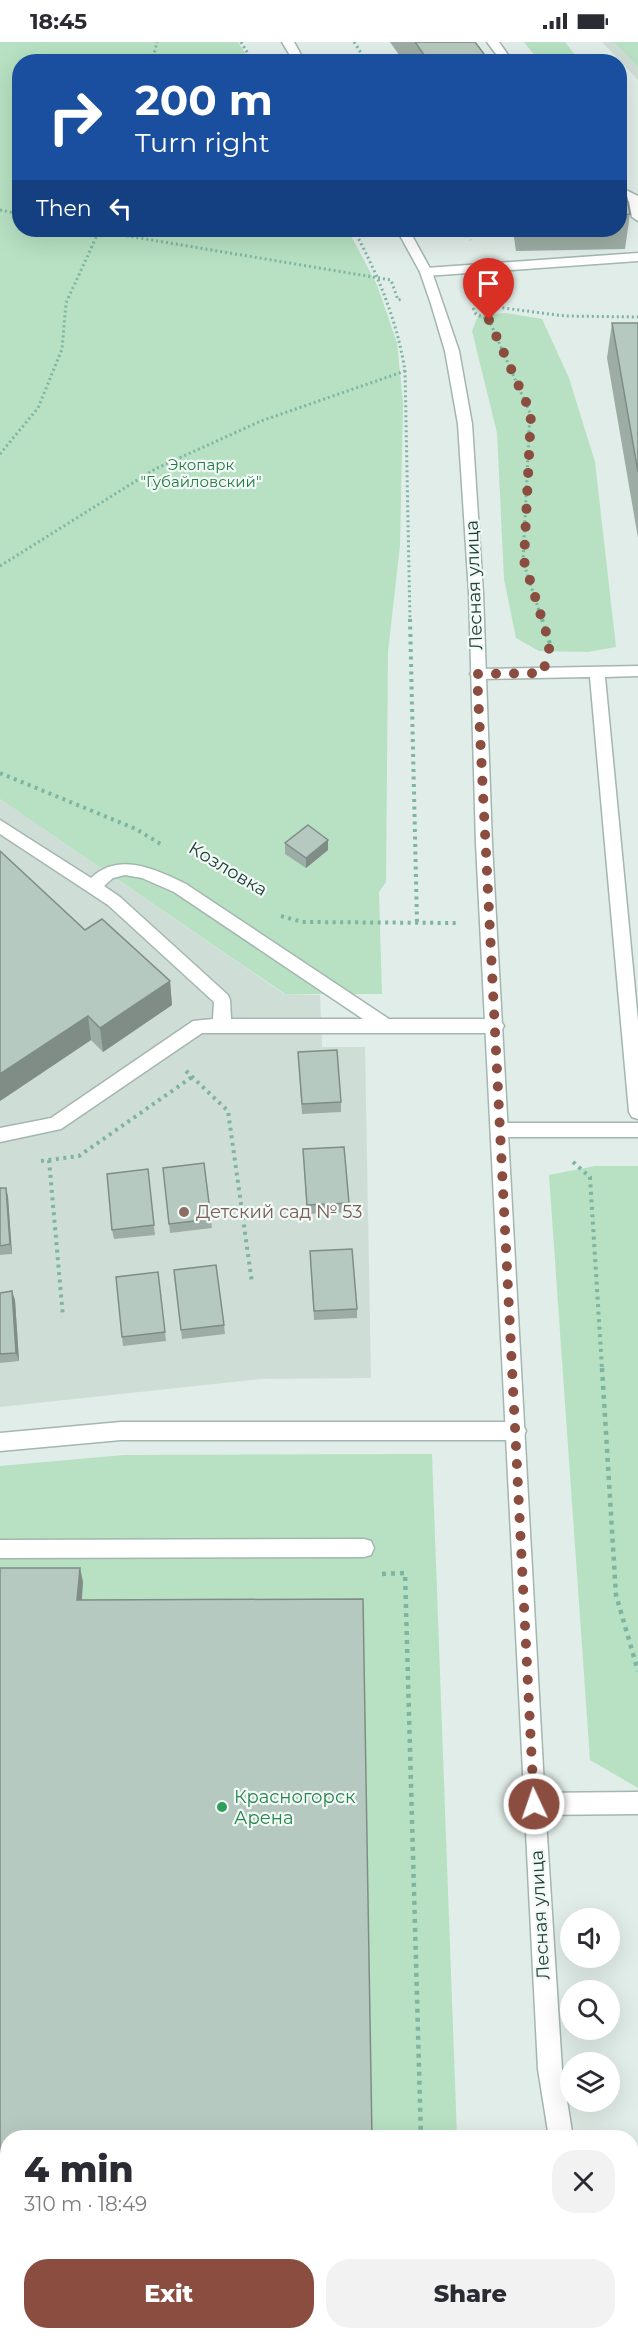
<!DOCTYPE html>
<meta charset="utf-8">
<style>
body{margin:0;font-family:Montserrat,sans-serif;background:#f2f2f3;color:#2b2b33;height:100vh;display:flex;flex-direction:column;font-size:22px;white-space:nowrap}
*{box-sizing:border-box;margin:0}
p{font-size:20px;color:#7c7c81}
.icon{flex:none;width:33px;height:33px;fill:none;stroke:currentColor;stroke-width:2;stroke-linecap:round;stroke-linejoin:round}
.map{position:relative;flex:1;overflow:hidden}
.side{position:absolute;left:0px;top:2088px;width:639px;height:210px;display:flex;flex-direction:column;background:#fff;border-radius:24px 24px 0 0;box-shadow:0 6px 24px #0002}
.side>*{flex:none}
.banner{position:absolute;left:12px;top:12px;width:615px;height:183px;border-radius:24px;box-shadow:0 6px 24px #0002;background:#1a4fa0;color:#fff;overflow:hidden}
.fabs{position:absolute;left:560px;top:1866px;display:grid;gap:12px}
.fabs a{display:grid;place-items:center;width:60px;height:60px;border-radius:50%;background:#fff;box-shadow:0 6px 24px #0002;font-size:30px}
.pin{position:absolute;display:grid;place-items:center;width:51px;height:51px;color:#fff;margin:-62px -26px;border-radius:50% 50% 50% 0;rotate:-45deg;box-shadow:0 0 6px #0007}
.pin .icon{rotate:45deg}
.me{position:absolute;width:66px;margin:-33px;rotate:357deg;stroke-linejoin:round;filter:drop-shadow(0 0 4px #0008)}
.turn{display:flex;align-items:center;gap:21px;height:126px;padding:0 24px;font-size:27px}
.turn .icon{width:78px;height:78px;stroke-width:2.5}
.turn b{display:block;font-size:42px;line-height:51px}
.then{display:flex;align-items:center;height:57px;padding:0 24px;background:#0003;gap:12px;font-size:22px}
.round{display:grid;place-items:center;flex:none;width:63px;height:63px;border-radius:24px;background:#f2f2f3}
.headline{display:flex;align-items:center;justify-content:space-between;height:102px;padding:0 24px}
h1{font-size:36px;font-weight:800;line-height:45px}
.primary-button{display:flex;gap:12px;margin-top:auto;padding:12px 24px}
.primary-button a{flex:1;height:69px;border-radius:24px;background:#8a4d3f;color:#fff;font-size:24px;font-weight:800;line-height:69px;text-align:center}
.primary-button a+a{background:#f2f2f3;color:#2b2b33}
.status{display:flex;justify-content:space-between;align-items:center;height:42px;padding:0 30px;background:#fff;direction:ltr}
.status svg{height:16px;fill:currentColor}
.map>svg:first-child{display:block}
.built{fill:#cfddd7}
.green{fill:#b7e1c2}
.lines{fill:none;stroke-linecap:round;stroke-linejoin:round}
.service-casing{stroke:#a3b6af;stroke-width:3}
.tertiary-casing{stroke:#a3b6af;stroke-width:3}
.path-far2{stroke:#7eb5a2;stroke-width:3;stroke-dasharray:2 3;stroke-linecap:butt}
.path-far1{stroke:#7eb5a2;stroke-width:4;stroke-dasharray:3 4.5;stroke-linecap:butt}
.path{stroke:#7eb5a2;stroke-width:4.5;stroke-dasharray:4 5;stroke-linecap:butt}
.service{fill:#fff;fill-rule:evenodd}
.tertiary{fill:#fff;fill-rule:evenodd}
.wall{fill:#9dada5}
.shaded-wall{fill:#7f8d86}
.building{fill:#b6c9c0;stroke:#7f8d86;stroke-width:1.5}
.route{stroke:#8a4d3f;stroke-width:10;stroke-dasharray:0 18}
.education-dot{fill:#8d6e63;stroke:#f2f9f6;stroke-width:2}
.leisure-dot{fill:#2e9e5b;stroke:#f2f9f6;stroke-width:2}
.labels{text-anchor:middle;stroke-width:4.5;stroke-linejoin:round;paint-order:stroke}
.far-park-label{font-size:15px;fill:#247c45;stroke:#f2f9f6}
.street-label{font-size:18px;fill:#1f4037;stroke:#f2f9f6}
.education-label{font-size:18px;fill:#785e54;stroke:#f2f9f6;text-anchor:start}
.leisure-label{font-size:18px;fill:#27864d;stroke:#f2f9f6;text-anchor:start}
</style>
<div class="status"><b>18:45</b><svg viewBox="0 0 49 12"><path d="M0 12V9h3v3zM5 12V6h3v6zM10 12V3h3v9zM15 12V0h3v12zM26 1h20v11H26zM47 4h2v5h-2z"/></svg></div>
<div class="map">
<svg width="638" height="2298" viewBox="0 0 638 2298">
<rect width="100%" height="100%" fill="#e1ede8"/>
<path class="built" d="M602,0H638V38Z
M0,757L284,952L320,953L322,1005H365L371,1336L261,1337L0,1365Z"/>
<path class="green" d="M0,0H238L250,19L20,20V188H348L377,243L397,301L403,361L400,503L388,610L386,840L379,850L382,952H285L0,757Z
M524,0H565L580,19H539Z
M614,0H638V25Z
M506,271L542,277L569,336L595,420L616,605L588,610L539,609L516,596L504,537L497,391L472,289L478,274Z
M595,1124H638V1746L590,1718L549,1133Z
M432,1412L457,2095L8,2096V2290H539L544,2298H0V1424L124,1413Z"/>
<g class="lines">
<defs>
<path id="service" d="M487,0H499L513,20H502Z
M620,145L638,154V179L632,175L629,159L620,154Z
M638,211V219L426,234L420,230L426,226Z
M638,624V634L605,635L638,979V1077L632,1075L629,1070L590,635L477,637L470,632L477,627Z
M0,778L91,836C120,809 156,828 186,842L389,977H495L501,979L504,984L501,989L495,991H202L61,1087L0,1100V1086L51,1076L193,979L213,977L214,960L108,863L0,792ZM125,833L142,836L174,850L363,977H231L230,958L228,953L120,855L104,844L113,836Z
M500,1081H638V1095H500L494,1093L491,1088L494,1083Z
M121,1380H516L523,1383L526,1389L523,1395L516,1398H121L0,1409V1391Z
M364,1497L371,1499L374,1506L371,1513L364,1515L0,1516V1498Z
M638,1750V1772L534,1773L526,1770L523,1762L526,1754L534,1751Z"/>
<path id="tertiary" d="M282,0H294L305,20H294Z
M397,188H409L432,230L443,262L459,309L472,382L483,551L492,802L545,1762L562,2027L573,2096H549L538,2027L476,802L469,551L458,382L445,309L431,262L420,230Z
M632,2243L638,2245V2276L632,2274Z"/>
</defs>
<use href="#service" class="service-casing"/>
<use href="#tertiary" class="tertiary-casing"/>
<path class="path-far2" d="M241,0L253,20
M354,0L367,20
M152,20L157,0
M0,168L20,172
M92,188L391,238L398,258L403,257
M354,188C378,233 397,278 405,329L410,578
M468,188L471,198
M481,254L496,265L565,274L638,275
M473,266L476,272L489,278L530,371L523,519L542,578
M0,412L38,366L62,307L66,261L99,189
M0,524L155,427L261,379L405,329"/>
<path class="path-far1" d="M410,577L417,880
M542,577L550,602
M0,731L136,787L164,804
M281,874L302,880L456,881
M186,1029L228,1069L252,1241
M49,1118L63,1275
M41,1119L79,1114L192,1035
M573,1120L590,1135L602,1327"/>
<path class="path" d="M602,1326L616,1553L638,1629
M382,1532L405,1531L421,2096
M402,2290V2298"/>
<use href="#service" class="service"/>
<use href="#tertiary" class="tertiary"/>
</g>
<path class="wall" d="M390,0H475L490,20H404Z
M620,137L630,172L625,207L516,209L513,189H506V188H620Z
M612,281H638V496L607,316Z
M328,798V808L306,826L285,812V801Z
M0,809L85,888L170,939L172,963L103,1010L91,998L0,1059Z
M298,1010L341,1060V1070L302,1072Z
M303,1107L349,1161V1170L307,1172Z
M163,1126L211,1177L212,1186L170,1191Z
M148,1127L155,1193L114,1197L112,1188Z
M0,1146H6L8,1155L12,1212L0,1213Z
M310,1209L357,1267V1276L314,1278Z
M174,1228L224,1283L225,1292L182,1297Z
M158,1230L166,1299L123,1304L122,1295Z
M0,1251L15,1258L19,1319L0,1321Z"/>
<path class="shaded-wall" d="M328,798V808L306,826V816Z
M170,939L172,963L103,1010L100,986Z
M88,974L91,998L0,1059V1032Z
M6,1146L8,1155L12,1212L10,1202Z
M12,1249L15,1258L19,1319L16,1311Z
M80,1526L83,1540L81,1571L77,1558Z"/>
<path class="building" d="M415,0H475L490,20H429Z
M620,137H623L630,172L620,173Z
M612,281H638V430Z
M308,783L328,798L306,816L285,801Z
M0,809L85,888L102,877L170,939L100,986L88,974L0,1032Z
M337,1008L341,1060L302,1062L298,1010Z
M344,1105L349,1161L307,1163L303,1107Z
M204,1121L211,1177L169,1182L163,1126Z
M148,1127L154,1183L112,1188L107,1132Z
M0,1146H6L10,1202L0,1204Z
M352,1207L357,1267L314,1269L310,1209Z
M216,1223L224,1283L181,1288L174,1228Z
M158,1230L165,1290L122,1295L116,1235Z
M12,1249L16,1311L0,1312V1251Z
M0,1526H80L77,1558L363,1557L372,2096H8V2290H375V2298H0Z"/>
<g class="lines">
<path class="route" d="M489,278L531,371L524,519L550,603L543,631L477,632L534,1762"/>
</g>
<circle class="education-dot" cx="184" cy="1170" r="6"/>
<circle class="leisure-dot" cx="222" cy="1765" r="6"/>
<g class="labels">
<g class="far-park-label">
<text x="201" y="428">Экопарк<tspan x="201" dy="17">"Губайловский"</tspan></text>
</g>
<g class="street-label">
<text transform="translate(474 543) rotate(-92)" y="6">Лесная улица</text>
<text transform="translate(228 827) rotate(31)" y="6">Козловка</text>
<text transform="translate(540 1873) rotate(-93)" y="6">Лесная улица</text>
</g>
<g class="education-label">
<text x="196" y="1176">Детский сад № 53</text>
</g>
<g class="leisure-label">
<text x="234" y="1761">Красногорск<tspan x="234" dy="21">Арена</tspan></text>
</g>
</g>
</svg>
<div class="fabs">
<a><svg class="icon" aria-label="sound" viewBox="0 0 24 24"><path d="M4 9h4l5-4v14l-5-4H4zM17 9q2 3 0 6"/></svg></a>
<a><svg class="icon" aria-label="search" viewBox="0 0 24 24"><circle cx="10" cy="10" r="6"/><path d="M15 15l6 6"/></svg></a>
<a><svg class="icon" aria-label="layers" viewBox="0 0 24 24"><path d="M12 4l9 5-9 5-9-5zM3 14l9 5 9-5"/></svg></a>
</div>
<div class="pin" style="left:489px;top:278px;background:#d93025"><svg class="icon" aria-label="arrive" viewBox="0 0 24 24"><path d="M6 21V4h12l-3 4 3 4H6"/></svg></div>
<svg class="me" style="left:534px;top:1762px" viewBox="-20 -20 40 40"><circle r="17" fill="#8a4d3f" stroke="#fff" stroke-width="3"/><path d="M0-11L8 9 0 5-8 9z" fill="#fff"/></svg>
<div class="banner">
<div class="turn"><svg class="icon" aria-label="right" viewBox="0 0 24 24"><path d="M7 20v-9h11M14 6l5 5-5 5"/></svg><div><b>200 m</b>Turn right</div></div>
<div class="then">Then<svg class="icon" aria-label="left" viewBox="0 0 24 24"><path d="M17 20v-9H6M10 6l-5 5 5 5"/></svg></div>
</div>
<section class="side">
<div class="headline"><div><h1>4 min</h1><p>310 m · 18:49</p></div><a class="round"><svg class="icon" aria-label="close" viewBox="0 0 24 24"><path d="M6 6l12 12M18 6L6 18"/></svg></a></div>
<div class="primary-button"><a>Exit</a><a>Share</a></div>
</section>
</div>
